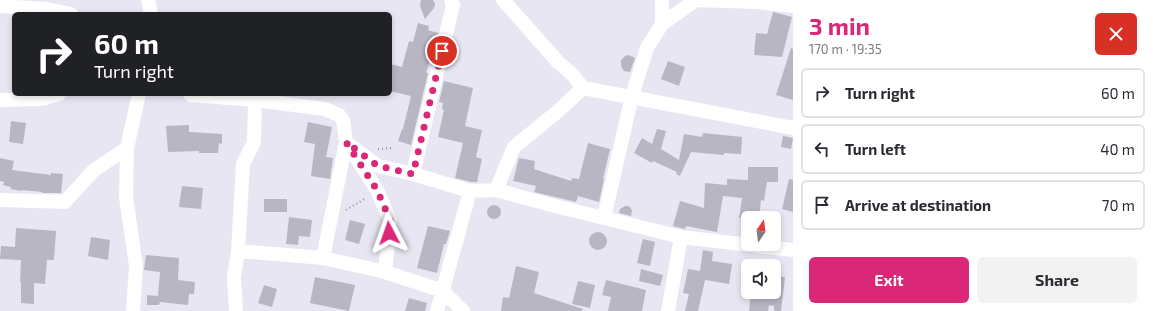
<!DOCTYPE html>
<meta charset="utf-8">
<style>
body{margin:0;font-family:"Exo 2",sans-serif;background:#f2f2f3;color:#2b2b33;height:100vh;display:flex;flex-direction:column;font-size:15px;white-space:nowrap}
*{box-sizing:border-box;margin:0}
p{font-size:13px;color:#7c7c81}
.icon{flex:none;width:22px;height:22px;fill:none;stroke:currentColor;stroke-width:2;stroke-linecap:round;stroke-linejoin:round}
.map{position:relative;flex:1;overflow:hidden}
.sheet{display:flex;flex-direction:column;background:#fff;width:360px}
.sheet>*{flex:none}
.top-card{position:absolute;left:12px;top:12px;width:380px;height:84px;border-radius:6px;box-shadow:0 2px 6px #0003;background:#202124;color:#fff;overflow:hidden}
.needle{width:26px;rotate:14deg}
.buttons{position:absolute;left:741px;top:211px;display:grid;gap:8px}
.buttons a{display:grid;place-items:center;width:40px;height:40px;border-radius:6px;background:#fff;box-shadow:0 2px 6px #0003;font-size:20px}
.pin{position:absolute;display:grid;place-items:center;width:34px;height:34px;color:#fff;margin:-17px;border:2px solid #fff;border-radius:50%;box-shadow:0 1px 4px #0007}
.me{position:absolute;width:44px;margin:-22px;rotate:356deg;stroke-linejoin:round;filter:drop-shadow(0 0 3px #0008)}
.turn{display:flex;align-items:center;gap:14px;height:84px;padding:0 16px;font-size:18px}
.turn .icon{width:52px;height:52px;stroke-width:2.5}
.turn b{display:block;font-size:28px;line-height:34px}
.round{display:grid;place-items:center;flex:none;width:42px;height:42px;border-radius:6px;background:#f2f2f3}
.overview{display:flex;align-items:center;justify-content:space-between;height:68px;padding:0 16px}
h1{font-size:24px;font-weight:700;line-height:30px;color:#db2777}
.button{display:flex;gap:8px;margin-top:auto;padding:8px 16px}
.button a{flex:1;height:46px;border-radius:6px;background:#db2777;color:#fff;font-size:16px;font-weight:700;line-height:46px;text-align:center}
.button a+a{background:#f2f2f3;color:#2b2b33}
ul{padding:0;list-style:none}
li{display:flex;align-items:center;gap:12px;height:50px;margin:0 8px 6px;padding:0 8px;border:2px solid #e1e1e2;border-radius:6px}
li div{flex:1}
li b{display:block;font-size:15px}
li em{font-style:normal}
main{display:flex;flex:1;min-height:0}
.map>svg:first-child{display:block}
.building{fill:#b7b6c2}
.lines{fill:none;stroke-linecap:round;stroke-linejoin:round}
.path{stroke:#908f98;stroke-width:2;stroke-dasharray:1 3;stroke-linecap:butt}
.minor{stroke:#fff;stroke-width:14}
.route{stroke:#db2777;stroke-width:7;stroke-dasharray:0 12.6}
</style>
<main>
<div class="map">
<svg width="793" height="311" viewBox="0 0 793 311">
<rect width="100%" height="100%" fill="#e7e6f2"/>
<path class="building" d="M421,0H433L435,4L434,8L425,19L420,6Z
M773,12L792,17L782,57L754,55L756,33L767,34Z
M418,23L429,26L428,30L438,33L426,73H428L411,145L398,141L402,129H403L411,96L390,91V64L402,67L409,41L413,42Z
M791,48L793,49V100L776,95Z
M627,55L631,56L635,58L630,72L624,71L622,68L621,64V60L624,57Z
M668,61L685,67L679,86L661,79Z
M444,81L473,88L465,126L482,130L476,157L482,159L477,182H471L455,178L463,143L438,137L444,110L442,109L443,103L439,102Z
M11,121L26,123L23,144L9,142Z
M308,122L332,127L326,157L333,158L330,179L311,176L315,144L304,142Z
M189,125V132L222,134V144L219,143L218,153H199V151L168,152L166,126Z
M657,129L666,131L661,149L679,160L684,134L702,137L703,133L742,137L741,154L724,153V155L691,152L680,176L676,174L677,172L653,161L652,163L634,153L642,138L652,144Z
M783,136L793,138L791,149L781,147Z
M588,143L610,149L603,179H604L599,202L578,196L576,202L534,192L536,186L513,181L519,158L535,161L534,169L571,181L572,178L579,179Z
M0,158L14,161L12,170L51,175V173L63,174L61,193H42V192L22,190V191L10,189L11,187L3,185L4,182L0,181Z
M748,167H778V182H767L764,201L761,200L759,218H739L742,198L723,196L717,232L686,226L685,229L673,226L680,201L704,208L705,183L727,185V179L748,180Z
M789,179L793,180V212L782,209Z
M182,186L203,188L201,209L179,207Z
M264,199H287V212H264Z
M487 212a7 7 0 1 1 14 0a7 7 0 1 1-14 0Z
M625,206H628L631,208L632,211L631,216L619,213L620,209Z
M289,217L312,220L310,237L299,236L298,245L286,244Z
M350,220L365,224L359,244L345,240Z
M428,226L450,231L446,244H444L437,273L417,268Z
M16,228L56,231L54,260H47L45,284L34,283V304L21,303V282H20L21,260L0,259L1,246L15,247Z
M589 241a9 9 0 1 1 18 0a9 9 0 1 1-18 0Z
M91,237L110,240L108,260L88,256Z
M643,239L655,242L650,266L637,263Z
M703,250L713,252L712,261L732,264L729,284L705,280L698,311H685L689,294L683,293L688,269L700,271Z
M146,255L179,258L178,280L195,282L194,294H189L188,305L160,302L159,305H147V295L158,296L160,272L144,270Z
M516,266L539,272L534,293L583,309L582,311H501L503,297L509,298Z
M641,269L663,275L660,286L639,281Z
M774,276L785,277L781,311H774V306L769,305L768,311H749L751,292H774Z
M315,277L355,285L349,311L310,303Z
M606,280L646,290L642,311H608L611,297L602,295Z
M578,281L595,285L590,308L572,304Z
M264,285L277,289L272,307L258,303Z
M409,298L427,303L425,311H405Z"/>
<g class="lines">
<path class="path" d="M378,149L392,148
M346,210L366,198"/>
<path class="minor" d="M148,0L151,14
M503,0L558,62L573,75L583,88L793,128
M662,0V24L647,48L632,96L604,218L681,237L793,250
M0,6L47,9L71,14
M662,24L696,0L756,2L793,6
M190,94L191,95L255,100L254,142L243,164L238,251L234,277L236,311
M0,100L41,99L59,94
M255,100L325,109L339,115L343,120L346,142L377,190L390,220L385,272
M127,148L126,197L136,266L133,311
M413,174L453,5L451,0
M496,190L514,147L557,112L583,88
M0,200L65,202L93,171L127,148L139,94
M238,251L323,258L385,272L443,291L463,311
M323,258L346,142L378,166L413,174L470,191L496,190L551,205L604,218
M437,311L470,191
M668,311L681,237"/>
</g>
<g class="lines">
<path class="route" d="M389,233L390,220L377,190L346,142L378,166L413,174L442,51"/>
</g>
</svg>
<div class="buttons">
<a><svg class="needle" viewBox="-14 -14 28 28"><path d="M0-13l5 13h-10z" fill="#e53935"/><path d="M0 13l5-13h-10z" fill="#7c7c81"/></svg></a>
<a><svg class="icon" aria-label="sound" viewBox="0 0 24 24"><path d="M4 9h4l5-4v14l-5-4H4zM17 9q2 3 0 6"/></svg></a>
</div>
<div class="pin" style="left:442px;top:51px;background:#d93025"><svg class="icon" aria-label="arrive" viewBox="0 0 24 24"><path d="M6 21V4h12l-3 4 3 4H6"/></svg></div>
<svg class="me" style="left:389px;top:233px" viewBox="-20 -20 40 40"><path d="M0-17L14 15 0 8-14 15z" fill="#db2777" stroke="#fff" stroke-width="4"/></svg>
<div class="top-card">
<div class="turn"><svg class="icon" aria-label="right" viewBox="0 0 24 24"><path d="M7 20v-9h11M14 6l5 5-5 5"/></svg><div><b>60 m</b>Turn right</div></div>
</div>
</div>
<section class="sheet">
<div class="overview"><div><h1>3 min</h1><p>170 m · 19:35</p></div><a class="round" style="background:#d93025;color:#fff"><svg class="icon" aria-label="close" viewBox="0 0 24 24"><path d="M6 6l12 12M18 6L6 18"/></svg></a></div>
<ul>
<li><svg class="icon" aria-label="right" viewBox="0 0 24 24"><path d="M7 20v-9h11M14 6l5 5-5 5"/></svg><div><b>Turn right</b></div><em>60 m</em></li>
<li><svg class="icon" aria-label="left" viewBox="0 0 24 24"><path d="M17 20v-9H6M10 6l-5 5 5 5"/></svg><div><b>Turn left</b></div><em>40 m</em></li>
<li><svg class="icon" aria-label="arrive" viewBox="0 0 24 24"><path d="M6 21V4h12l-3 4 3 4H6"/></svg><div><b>Arrive at destination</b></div><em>70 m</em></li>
</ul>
<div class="button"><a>Exit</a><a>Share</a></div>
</section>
</main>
